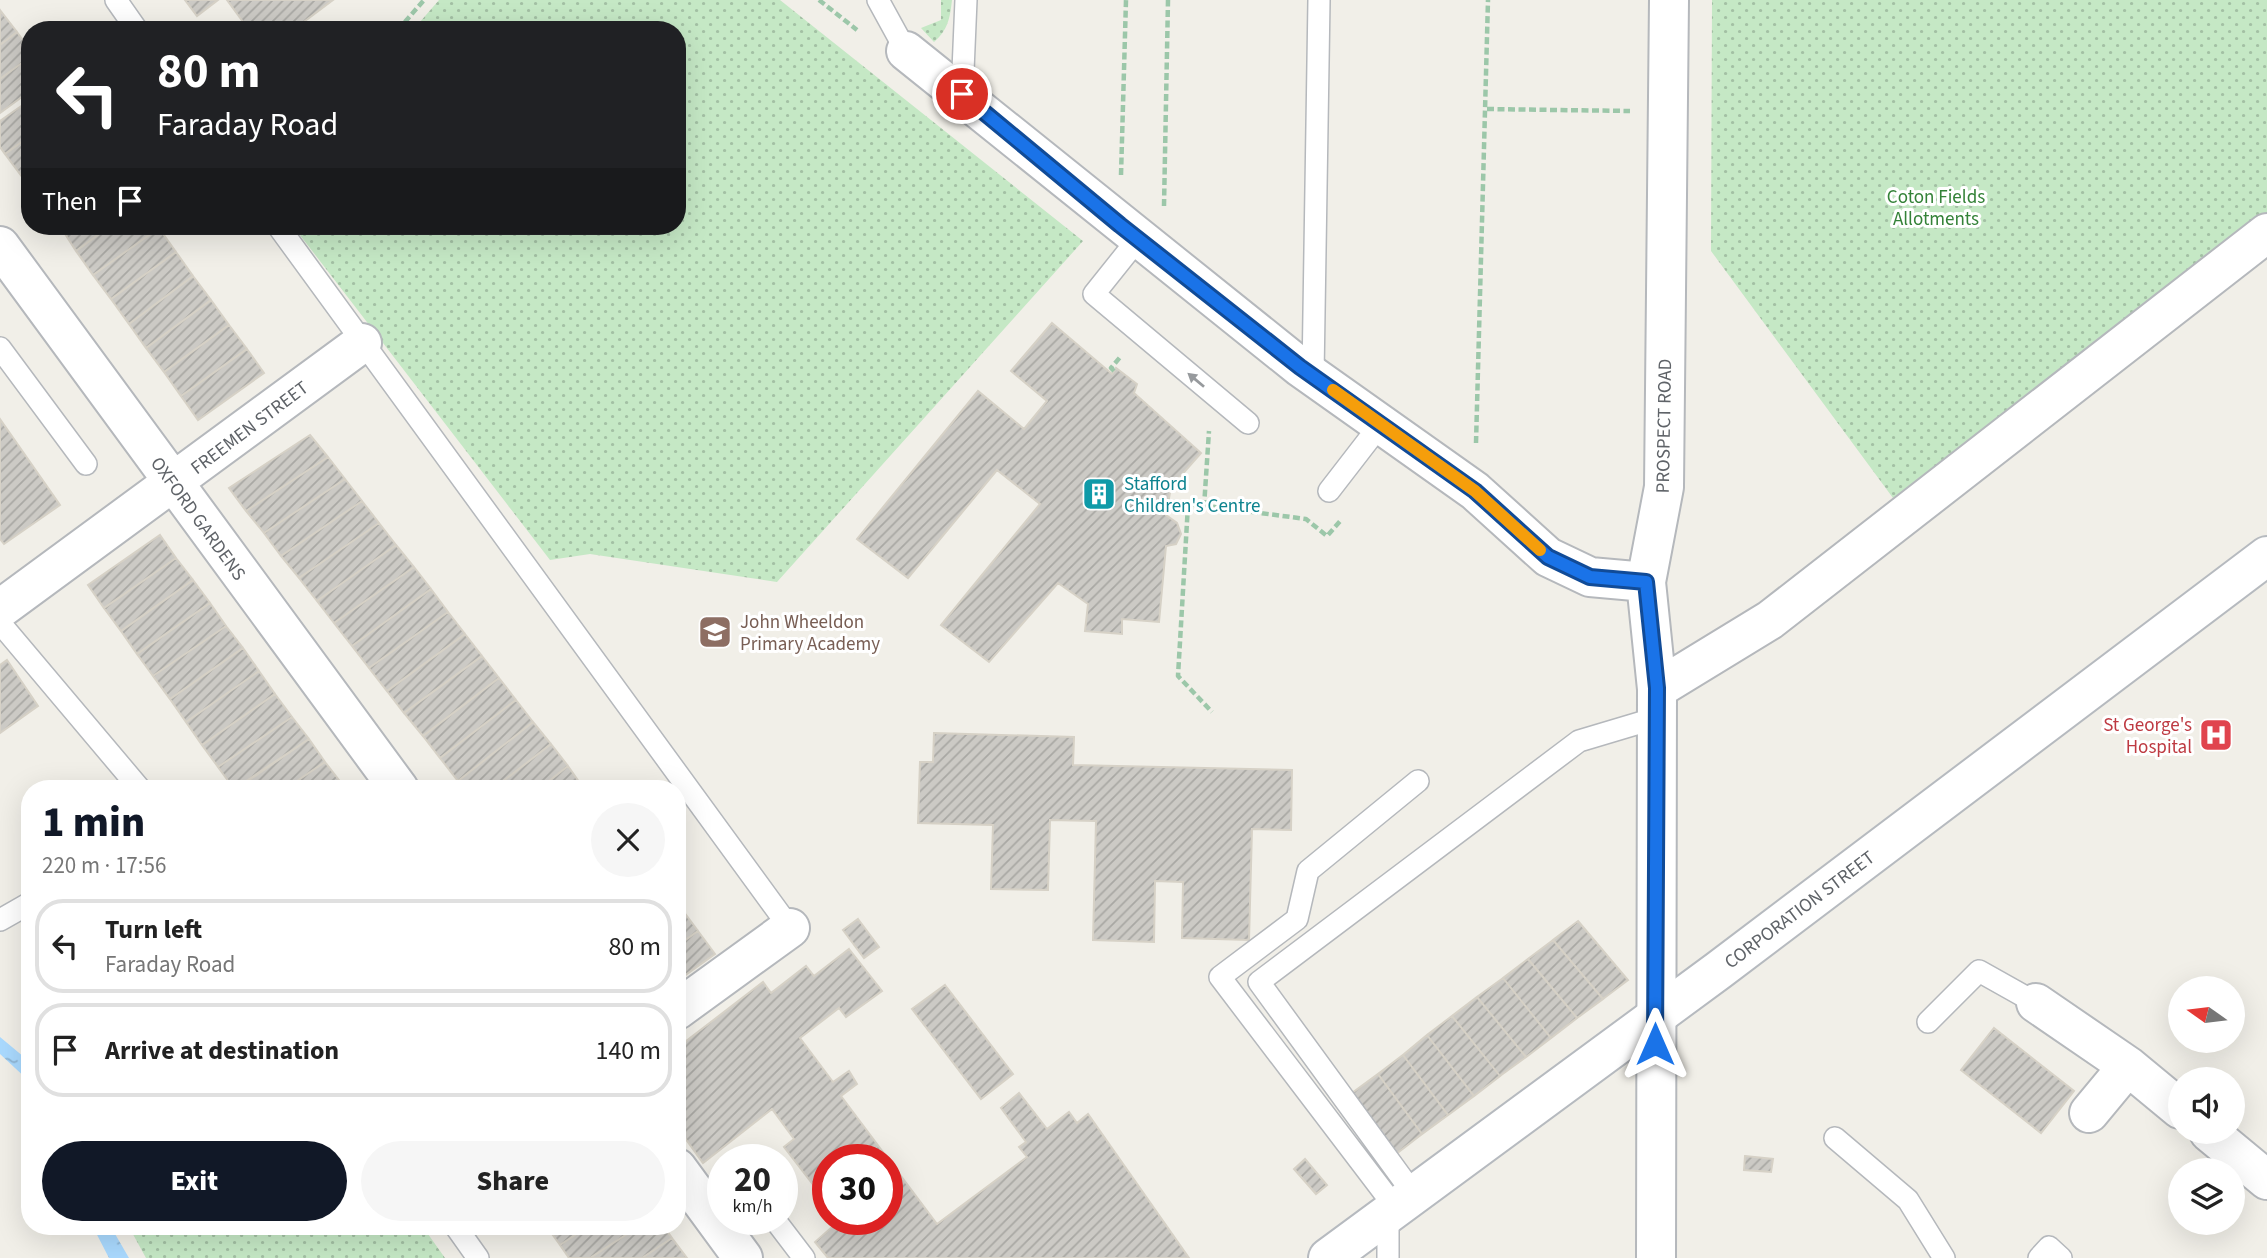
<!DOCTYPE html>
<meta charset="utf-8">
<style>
body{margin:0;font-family:"Source Sans 3",sans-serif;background:#f6f6f6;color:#222;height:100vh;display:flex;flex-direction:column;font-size:26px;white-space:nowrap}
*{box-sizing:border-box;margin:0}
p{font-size:23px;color:#767676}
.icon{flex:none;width:38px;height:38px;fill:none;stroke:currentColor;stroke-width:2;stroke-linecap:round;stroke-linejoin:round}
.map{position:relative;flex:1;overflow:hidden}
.details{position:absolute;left:21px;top:780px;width:665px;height:455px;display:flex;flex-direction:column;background:#fff;border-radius:28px;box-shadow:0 7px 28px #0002}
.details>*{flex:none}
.hud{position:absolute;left:21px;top:21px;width:665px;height:214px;border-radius:28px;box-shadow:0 7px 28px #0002;background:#202124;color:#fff;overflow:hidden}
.needle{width:46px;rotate:284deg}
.controls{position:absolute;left:2168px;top:976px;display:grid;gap:14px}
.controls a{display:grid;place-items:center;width:77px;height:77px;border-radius:50%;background:#fff;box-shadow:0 7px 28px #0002;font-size:35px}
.speed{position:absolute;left:707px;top:1144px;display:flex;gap:14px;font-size:35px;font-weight:700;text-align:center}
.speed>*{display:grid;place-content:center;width:91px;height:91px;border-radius:50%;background:#fff;box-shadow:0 7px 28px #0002;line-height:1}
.speed small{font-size:18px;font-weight:400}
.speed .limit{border:10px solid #d22;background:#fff;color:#111}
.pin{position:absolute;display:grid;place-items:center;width:60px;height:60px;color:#fff;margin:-30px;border:4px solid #fff;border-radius:50%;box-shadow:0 2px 7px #0007}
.me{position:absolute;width:77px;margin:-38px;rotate:0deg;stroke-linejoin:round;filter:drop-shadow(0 0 5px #0008)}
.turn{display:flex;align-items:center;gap:24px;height:147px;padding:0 21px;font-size:32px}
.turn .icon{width:91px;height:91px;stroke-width:2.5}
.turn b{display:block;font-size:49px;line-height:60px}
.then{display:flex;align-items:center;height:66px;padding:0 21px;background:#0003;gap:14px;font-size:26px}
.round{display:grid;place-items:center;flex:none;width:74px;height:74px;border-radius:37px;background:#f6f6f6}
.headline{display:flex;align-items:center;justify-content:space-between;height:119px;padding:0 21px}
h1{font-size:42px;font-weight:800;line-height:52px;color:#111827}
.primary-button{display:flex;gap:14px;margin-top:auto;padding:14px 21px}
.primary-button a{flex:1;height:80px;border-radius:42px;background:#111827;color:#fff;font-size:28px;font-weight:800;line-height:80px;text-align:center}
.primary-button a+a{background:#f6f6f6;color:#222}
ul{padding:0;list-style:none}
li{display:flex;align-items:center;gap:21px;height:94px;margin:0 14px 10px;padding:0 7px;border:4px solid #e0e0e0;border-radius:28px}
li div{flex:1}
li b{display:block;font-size:26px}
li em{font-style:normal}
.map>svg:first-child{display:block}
.grass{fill:url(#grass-dots)}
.water{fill:url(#water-ripples)}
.building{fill:url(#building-hatch);stroke:#d6d1c6;stroke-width:2}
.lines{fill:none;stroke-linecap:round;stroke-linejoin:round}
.lane-casing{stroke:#b5b8bc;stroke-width:24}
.street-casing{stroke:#b5b8bc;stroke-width:42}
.secondary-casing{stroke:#b6babf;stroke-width:42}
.path{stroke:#9cc7a9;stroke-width:4.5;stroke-dasharray:7 3.5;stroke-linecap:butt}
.lane{stroke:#fff;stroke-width:21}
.street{stroke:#fff;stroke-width:38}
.secondary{stroke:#fff;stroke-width:38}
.oneway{fill:#979a9d}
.route-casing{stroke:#114b97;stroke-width:18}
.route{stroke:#1a73e8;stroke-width:12}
.slow{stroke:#f59e0b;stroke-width:12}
.labels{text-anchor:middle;stroke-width:6;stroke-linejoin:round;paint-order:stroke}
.park-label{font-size:19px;fill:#348238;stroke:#fff}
.street-label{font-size:19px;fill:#5f6368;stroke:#fff}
.culture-label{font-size:19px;fill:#0d838f;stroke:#fff;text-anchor:start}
.education-label{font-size:19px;fill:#785e54;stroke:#fff;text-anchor:start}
.health-label{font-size:19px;fill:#be3a42;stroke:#fff;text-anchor:end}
</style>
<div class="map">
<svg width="2267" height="1258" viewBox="0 0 2267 1258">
<defs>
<pattern id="grass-dots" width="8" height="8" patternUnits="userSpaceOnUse" patternTransform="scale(1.75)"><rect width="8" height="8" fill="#c5e8c5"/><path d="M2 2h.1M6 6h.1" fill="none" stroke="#a3c0a4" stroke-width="1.8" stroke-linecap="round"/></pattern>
<pattern id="water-ripples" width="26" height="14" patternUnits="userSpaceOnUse" patternTransform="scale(1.75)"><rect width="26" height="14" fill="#aadaff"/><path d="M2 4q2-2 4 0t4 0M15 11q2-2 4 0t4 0" fill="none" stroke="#8eb4d2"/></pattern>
<pattern id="building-hatch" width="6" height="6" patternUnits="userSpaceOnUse" patternTransform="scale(1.75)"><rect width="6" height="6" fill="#cccac5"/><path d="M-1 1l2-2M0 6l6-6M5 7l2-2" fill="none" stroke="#a9a8a4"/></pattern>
</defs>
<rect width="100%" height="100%" fill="#f1efe8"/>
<path class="grass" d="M439,0H780L1083,241L777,582L590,554L550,560L293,226H677V30H413Z
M941,0H952C950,18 948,30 934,42L921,28L941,20Z
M1712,0H2267V216L1893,498L1711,251Z
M129,1227H423L445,1258H146Z"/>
<path class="water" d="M0,1037L30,1062V1082L0,1054Z
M93,1227H111L129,1258H109Z"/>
<path class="building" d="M185,0H218L197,16Z
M227,0H333L293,30H249Z
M0,10L17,32L0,45Z
M17,32L30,50V57L0,79V45Z
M30,57V91L0,113V79Z
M30,100V136L5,154L0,147V121Z
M30,136V173L23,178L5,154Z
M60,226H110L76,251Z
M110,226L159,228L93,275L76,251Z
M159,228L176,252L111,299L93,275Z
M176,252L193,276L129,324L111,299Z
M193,276L211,300L146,348L129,324Z
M211,300L229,325L164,372L146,348Z
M1052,323L1112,374L1116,368L1137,384L1134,393L1201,453L1171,487L1166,515L1177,523L1181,534L1176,544L1166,546L1159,622L1122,619V634L1085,631L1088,604L1058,583L989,662L941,625L1040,504L997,470L908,578L857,539L978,391L1024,429L1047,401L1011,371Z
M229,325L247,349L181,396L164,372Z
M247,349L264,373L198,420L181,396Z
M0,419L60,505L4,544L0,539Z
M310,435L328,457L246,511L229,488Z
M328,457L345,479L264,533L246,511Z
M345,479L362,501L281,556L264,533Z
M362,501L379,523L299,578L281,556Z
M379,523L396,545L317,601L299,578Z
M160,535L176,558L104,608L88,585Z
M396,545L414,567L334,623L317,601Z
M176,558L193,580L121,631L104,608Z
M414,567L431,589L352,646L334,623Z
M193,580L210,603L137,654L121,631Z
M431,589L448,612L369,668L352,646Z
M210,603L226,626L153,676L137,654Z
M448,612L465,634L387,691L369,668Z
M226,626L243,648L170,699L153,676Z
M465,634L482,656L404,713L387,691Z
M243,648L259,671L186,722L170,699Z
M482,656L499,678L423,736L404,713Z
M7,660L38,706L0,733V665Z
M259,671L275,694L202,745L186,722Z
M499,678L516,700L440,758L423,736Z
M275,694L292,717L218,767L202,745Z
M516,700L533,722L458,781L440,758Z
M292,717L309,739L234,789L218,767Z
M533,722L551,744L493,789H464L458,781Z
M934,733L1074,737L1073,765L1292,770L1291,830L1252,829L1249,940L1182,938L1183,882L1155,881L1154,942L1093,940L1096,821L1050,820L1048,890L991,889L993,825L918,823L920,762H933Z
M309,739L325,762L285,789H236Z
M551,744L568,766L539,789H493Z
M325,762L342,784L335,789H285Z
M568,766L584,789H539Z
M681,908L698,931L677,946V910Z
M858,919L879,947L864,958L843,930Z
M1578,921L1628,980L1603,999L1553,940Z
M698,931L715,954L677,981V946Z
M1553,940L1603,999L1577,1018L1528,959Z
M849,949L882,991L846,1017L839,1008L800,1038L833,1082L849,1071L857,1084L841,1096L937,1224L1027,1157L1019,1147L1026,1142L1001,1108L1019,1093L1047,1129L1069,1112L1077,1123L1088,1114L1189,1258H828L815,1242L840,1220H887V1160H828V1204L784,1147L794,1139L772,1109L703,1163L677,1127V1048L763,982L771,993L806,966L814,976Z
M1528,959L1577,1018L1551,1038L1503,978Z
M1503,978L1551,1038L1526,1057L1477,997Z
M945,985L1013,1074L981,1099L912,1009Z
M1477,997L1526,1057L1500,1076L1452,1016Z
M1452,1016L1500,1076L1474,1096L1427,1035Z
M1994,1028L2074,1091L2041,1133L1961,1070Z
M1427,1035L1474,1096L1448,1115L1403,1055Z
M1403,1055L1448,1115L1422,1134L1378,1074Z
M1378,1074L1422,1134L1396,1154L1352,1093Z
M1745,1156L1773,1159L1771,1172L1744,1170Z
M1305,1159L1327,1185L1316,1194L1294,1169Z
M547,1227H587L560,1245Z
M587,1227H638L590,1258H569L560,1245Z
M638,1227H664L672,1238L642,1258H590Z
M672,1238L687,1258H642Z"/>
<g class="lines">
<defs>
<path id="lane" d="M116,0L137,30
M878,0L906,51
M962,94L966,0
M278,226L790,928
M1138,239L1094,294L1248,423
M0,348L86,464
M1313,375L1319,0
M1329,491L1380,425
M0,623L140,789
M0,920L30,903
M1928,1022L1979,971L2036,1003
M1835,1138L1908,1200L1944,1258
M1415,1196L1259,982L1579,741L1656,718
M1395,1207L1220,977L1297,919L1308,871L1418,781
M1388,1213V1258
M775,1220L804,1258
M456,1227L478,1258
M2039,1258L2049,1247L2061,1258"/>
<path id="street" d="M906,51L1300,367L1475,491L1548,557L1590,577L1646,582
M0,246L399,789
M0,609L362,343
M1657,689L1770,620L2267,233
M2036,1003L2128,1066L2180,1109
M677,1010L790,928
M2089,1113L2128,1066
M2209,1132L2267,1180
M677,1168L743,1258
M1656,1258L1657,689L1646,582L1664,487L1669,0"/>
<path id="secondary" d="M1328,1258L1719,970L2267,556"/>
</defs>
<use href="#lane" class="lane-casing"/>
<use href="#street" class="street-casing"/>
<use href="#secondary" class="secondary-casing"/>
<path class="path" d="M819,0L857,30
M398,30L424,0
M1487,109L1630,111
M1121,175L1126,0
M1164,206L1168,0
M1114,371L1111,368L1121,356
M1476,443L1488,0
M1168,501L1306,519L1327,536L1342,519
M1188,505L1178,676L1212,712
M1204,507L1209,431"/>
<use href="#lane" class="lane"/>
<use href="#street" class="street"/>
<use href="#secondary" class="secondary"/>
</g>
<defs><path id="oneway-solid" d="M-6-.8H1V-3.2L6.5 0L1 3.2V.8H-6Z" transform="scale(1.75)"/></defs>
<use class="oneway" href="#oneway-solid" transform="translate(1196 380) rotate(-140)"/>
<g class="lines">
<defs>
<path id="route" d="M962,94L1120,225L1300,367L1475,491L1548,557L1590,577L1646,582L1657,688L1655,1044"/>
</defs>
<use href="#route" class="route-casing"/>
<use href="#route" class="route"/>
<path class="slow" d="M1333,390L1475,491L1540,550"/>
</g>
<defs>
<symbol id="building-square" viewBox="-11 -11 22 22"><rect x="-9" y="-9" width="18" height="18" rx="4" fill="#0f9aa8" stroke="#fff"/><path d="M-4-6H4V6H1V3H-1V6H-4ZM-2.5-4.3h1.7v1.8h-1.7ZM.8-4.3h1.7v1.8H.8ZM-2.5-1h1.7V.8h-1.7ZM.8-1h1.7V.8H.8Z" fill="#fff"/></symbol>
<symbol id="school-square" viewBox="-11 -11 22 22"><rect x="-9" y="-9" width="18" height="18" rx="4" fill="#8d6e63" stroke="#fff"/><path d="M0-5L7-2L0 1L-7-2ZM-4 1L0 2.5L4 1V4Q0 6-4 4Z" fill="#fff"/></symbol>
<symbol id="hospital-square" viewBox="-11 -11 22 22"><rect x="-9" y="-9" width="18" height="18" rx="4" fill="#e0444e" stroke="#fff"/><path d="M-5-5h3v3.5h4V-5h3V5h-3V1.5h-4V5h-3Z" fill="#fff"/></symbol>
</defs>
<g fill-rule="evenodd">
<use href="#building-square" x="1080" y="475" width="38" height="38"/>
<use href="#school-square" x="696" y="613" width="38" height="38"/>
<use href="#hospital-square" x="2197" y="716" width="38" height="38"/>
</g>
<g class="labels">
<g class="park-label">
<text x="1936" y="203">Coton Fields<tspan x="1936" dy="22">Allotments</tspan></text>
</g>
<g class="street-label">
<text transform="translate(1663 426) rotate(-89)" y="7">PROSPECT ROAD</text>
<text transform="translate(249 427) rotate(-37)" y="7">FREEMEN STREET</text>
<text transform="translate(199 518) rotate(54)" y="7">OXFORD GARDENS</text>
<text transform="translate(1799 909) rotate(-37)" y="7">CORPORATION STREET</text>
</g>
<g class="culture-label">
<text x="1124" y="490">Stafford<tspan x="1124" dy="22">Children's Centre</tspan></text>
</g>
<g class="education-label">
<text x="740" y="628">John Wheeldon<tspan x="740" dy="22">Primary Academy</tspan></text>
</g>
<g class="health-label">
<text x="2192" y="731">St George's<tspan x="2192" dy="22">Hospital</tspan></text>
</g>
</g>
</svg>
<div class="controls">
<a><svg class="needle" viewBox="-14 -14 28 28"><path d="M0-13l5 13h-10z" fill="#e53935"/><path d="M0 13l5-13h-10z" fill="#767676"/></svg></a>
<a><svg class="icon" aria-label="sound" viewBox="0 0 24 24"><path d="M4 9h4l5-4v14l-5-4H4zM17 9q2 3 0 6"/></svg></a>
<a><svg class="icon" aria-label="layers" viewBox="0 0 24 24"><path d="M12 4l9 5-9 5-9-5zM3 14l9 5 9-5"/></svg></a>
</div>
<div class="speed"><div>20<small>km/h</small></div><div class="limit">30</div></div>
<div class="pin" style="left:962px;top:94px;background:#d93025"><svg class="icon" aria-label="arrive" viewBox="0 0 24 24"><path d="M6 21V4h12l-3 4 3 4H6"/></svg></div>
<svg class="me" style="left:1655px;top:1044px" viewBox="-20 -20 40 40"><path d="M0-17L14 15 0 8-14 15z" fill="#1a73e8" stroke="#fff" stroke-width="4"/></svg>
<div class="hud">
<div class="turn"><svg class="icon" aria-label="left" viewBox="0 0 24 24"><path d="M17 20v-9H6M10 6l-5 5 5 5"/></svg><div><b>80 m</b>Faraday Road</div></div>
<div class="then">Then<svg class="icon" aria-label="arrive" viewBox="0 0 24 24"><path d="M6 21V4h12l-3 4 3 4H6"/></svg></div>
</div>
<section class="details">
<div class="headline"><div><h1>1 min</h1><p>220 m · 17:56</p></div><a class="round"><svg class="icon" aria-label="close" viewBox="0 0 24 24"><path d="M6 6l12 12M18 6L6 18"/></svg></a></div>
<ul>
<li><svg class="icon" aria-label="left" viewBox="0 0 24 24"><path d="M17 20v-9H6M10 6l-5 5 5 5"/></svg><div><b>Turn left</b><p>Faraday Road</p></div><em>80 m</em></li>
<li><svg class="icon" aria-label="arrive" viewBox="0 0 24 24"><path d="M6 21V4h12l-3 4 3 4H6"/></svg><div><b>Arrive at destination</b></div><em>140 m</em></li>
</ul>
<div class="primary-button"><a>Exit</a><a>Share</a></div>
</section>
</div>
